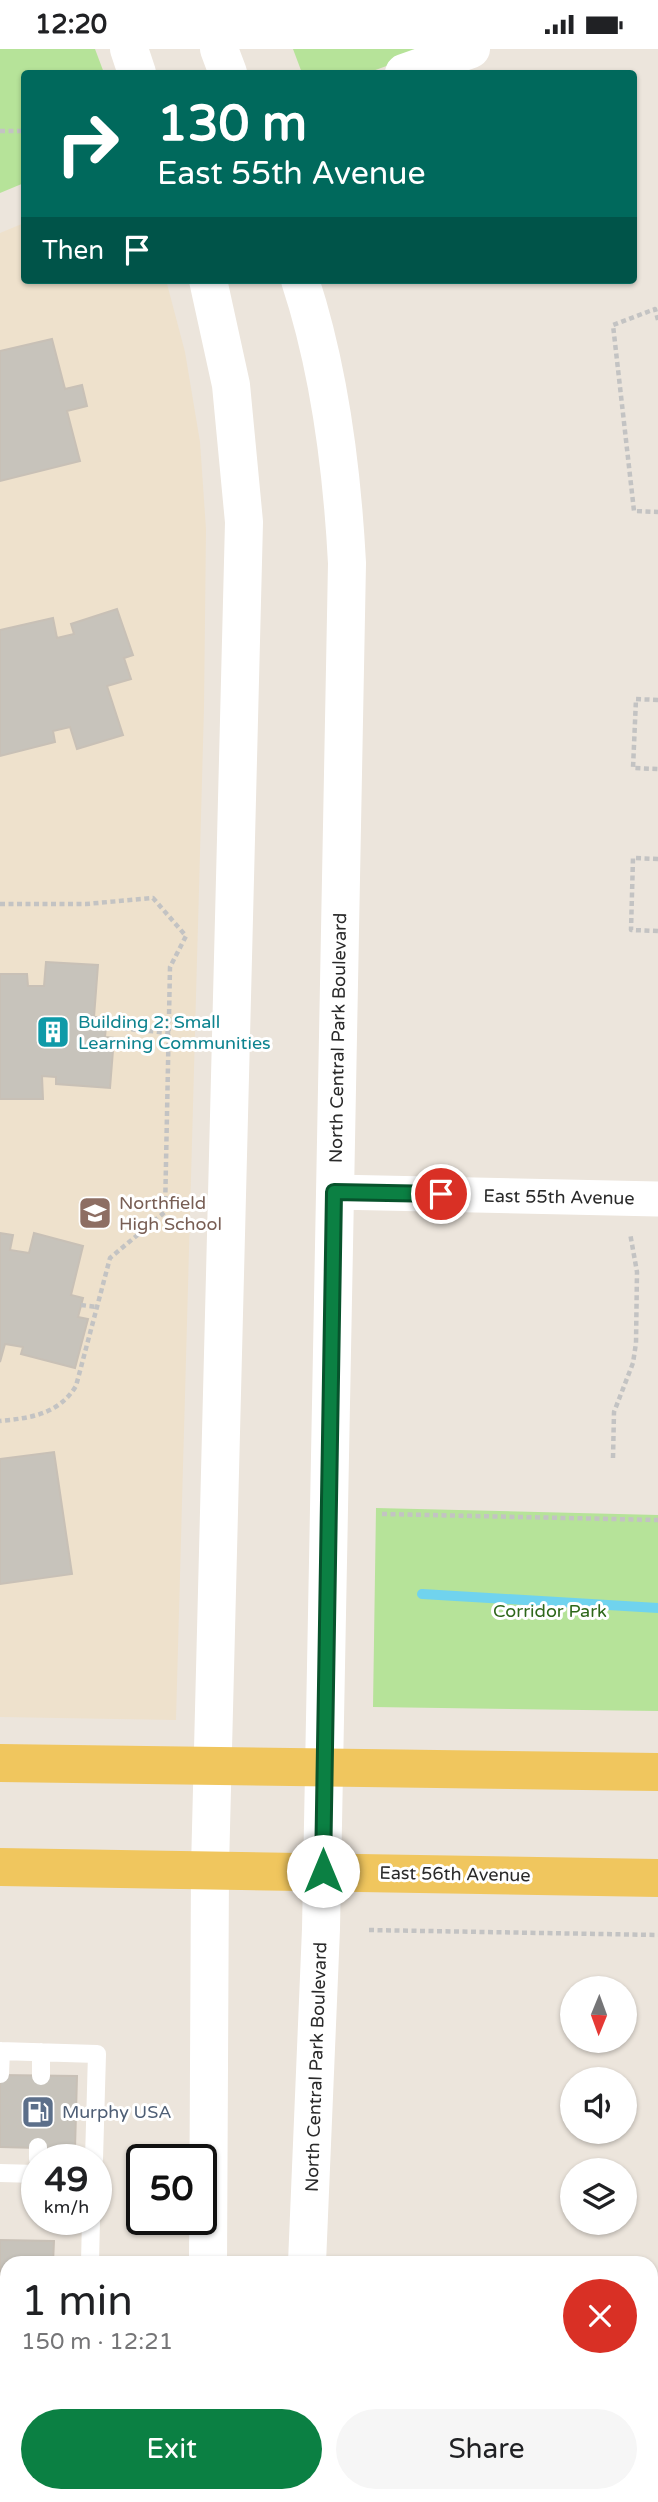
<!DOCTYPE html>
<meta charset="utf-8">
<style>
body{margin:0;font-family:"Varela Round",sans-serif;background:#f6f6f6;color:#202124;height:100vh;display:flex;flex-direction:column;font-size:26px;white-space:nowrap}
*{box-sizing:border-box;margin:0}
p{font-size:23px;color:#757577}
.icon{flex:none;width:38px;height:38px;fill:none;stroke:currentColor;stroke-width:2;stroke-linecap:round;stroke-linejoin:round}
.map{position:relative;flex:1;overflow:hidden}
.panel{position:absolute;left:0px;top:2207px;width:658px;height:247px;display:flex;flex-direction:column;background:#fff;border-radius:21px 21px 0 0;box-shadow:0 2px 5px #0004}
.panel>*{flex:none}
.banner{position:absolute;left:21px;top:21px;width:616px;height:214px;border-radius:7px;box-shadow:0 2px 5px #0004;background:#00695c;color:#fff;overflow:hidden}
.needle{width:46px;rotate:181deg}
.tools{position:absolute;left:560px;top:1927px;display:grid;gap:14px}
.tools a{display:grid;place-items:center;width:77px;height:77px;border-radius:50%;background:#fff;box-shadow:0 2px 5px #0004;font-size:35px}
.speed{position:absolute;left:21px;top:2095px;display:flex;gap:14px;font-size:35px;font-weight:700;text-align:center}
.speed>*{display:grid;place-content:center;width:91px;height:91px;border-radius:50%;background:#fff;box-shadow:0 2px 5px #0004;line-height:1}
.speed small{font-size:18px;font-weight:400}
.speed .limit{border:4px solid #111;border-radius:10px;background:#fff;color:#111}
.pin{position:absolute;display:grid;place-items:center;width:60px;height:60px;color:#fff;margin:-30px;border:4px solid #fff;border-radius:50%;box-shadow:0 2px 7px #0007}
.me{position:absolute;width:77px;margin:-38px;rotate:0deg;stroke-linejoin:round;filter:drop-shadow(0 0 5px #0008)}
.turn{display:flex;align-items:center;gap:24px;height:147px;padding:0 21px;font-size:32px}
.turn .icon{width:91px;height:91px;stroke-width:2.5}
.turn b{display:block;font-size:49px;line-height:60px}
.then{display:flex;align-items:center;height:66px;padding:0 21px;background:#0003;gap:14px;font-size:26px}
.round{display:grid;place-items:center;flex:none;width:74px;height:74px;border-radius:37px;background:#f6f6f6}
.head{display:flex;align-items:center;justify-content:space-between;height:119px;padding:0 21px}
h1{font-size:42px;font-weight:600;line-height:52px}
.button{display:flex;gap:14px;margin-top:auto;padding:14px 21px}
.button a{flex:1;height:80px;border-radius:42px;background:#0b8043;color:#fff;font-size:28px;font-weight:600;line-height:80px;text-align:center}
.button a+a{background:#f6f6f6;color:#202124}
.status{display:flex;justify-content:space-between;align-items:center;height:49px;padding:0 35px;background:#fff;direction:ltr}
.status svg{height:19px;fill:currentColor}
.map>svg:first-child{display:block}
.education{fill:#eee1cc}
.green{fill:#b6e399}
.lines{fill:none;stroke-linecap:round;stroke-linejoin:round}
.stream{stroke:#70d3ee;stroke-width:10}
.building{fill:#c7c3bb;stroke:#c8c0b6;stroke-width:2}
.path{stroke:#c3c3c3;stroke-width:4.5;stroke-dasharray:5 3.5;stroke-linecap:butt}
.lane{stroke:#fff;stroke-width:18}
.street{stroke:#fff;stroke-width:35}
.secondary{stroke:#fff;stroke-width:38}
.primary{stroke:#f0c65e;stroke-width:38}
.route-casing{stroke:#07532c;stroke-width:18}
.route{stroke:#0b8043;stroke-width:12}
.labels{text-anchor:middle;stroke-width:6;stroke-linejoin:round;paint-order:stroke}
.culture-label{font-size:18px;fill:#0d838f;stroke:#fff;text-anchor:start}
.street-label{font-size:18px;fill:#2a2a2a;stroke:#fff}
.education-label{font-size:18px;fill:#785e54;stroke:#fff;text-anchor:start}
.park-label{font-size:18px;fill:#2e671a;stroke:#fff}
.service-label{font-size:18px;fill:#4e5e75;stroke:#fff;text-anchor:start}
</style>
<div class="status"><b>12:20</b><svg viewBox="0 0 49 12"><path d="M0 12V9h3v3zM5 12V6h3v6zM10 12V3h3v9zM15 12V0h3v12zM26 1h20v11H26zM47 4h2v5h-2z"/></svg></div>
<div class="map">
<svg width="658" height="2453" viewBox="0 0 658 2453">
<rect width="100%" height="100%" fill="#ece5dc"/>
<path class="education" d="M24,174V231H166L185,303L200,393L206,480L204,659L176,1671L0,1668V184Z"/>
<path class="green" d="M0,0H95L104,24H24V134L0,144Z
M293,0H434L367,24H302Z
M376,1459L658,1466V1662L373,1658Z"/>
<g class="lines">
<path class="stream" d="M422,1545L658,1559"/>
</g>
<path class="building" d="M52,290L65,340L82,336L87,357L67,362L80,412L0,432V302Z
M117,560L133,606L124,609L131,630L107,637L123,686L77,700L70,678L53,682L55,693L0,707V581L53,569L57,589L74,585L71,575Z
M46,913L98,916L94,968H107L105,988L114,989L110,1039L56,1035V1028L42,1027L43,1050H0V925H27L28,937H44Z
M0,1184L13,1186L10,1201L29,1204L34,1184L83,1197L71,1246L83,1249L78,1268L88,1270L75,1319L21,1305L23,1298L5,1295L0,1313Z
M54,1403L72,1525L0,1535V1410Z
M0,2026L77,2027L75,2100L0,2098Z
M0,2191L54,2192L53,2214H7V2262H0Z"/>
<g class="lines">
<path class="path" d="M0,82H24
M658,271L655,260L613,276L634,462L658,463
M658,651L636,650L633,719L658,720
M658,810L633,809L631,881L658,882
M0,855H86L153,849L186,887L170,918L165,1163L110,1209L76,1337C59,1365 31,1369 0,1372
M106,978L171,984
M81,1256L97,1258
M613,1409L614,1363L633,1314L636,1294L637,1223L630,1184
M382,1465L658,1471
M369,1881L658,1886"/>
<path class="lane" d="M0,2002L97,2005L94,2110
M0,2025L1,2002
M41,2027V2003
M38,2110V2098
M0,2124L37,2125
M90,2214L91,2170
M0,2334H7
M112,2453L113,2446"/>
<path class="street" d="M334,1143L658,1150"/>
<path class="secondary" d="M129,0L137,24
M219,0L228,24
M404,24L471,0
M300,231C330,322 342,419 347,514L321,1880L307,2214
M208,2214L210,1819L244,473L231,336L208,231
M241,2446L242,2453
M206,2453V2446
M298,2453V2446"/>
<path class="primary" d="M0,1714L658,1723
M0,1818L658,1829"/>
</g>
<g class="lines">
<defs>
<path id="route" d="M323,1822L334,1143L441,1145"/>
</defs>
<use href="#route" class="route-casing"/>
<use href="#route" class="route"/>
</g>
<defs>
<symbol id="building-square" viewBox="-11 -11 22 22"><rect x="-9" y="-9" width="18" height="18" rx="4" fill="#0f9aa8" stroke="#fff"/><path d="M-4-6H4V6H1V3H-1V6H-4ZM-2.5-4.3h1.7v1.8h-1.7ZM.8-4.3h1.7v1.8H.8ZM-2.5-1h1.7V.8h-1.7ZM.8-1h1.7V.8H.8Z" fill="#fff"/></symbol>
<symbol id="school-square" viewBox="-11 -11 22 22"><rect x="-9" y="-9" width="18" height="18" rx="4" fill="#8d6e63" stroke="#fff"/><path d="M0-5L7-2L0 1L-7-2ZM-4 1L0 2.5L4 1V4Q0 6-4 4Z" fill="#fff"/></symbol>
<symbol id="fuel-square" viewBox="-11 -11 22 22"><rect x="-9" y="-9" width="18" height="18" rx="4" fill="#5c6f8a" stroke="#fff"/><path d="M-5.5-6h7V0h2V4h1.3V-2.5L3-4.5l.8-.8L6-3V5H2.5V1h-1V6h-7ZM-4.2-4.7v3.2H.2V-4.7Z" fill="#fff"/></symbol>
</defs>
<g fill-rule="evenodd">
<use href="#building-square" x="34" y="964" width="38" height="38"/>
<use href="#school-square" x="76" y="1145" width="38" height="38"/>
<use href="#fuel-square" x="19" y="2044" width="38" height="38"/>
</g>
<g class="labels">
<g class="culture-label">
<text x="78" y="979">Building 2: Small<tspan x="78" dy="21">Learning Communities</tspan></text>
</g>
<g class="street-label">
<text transform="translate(338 989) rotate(-89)" y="6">North Central Park Boulevard</text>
<text transform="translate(559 1148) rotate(1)" y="6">East 55th Avenue</text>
<text transform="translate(455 1825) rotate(1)" y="6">East 56th Avenue</text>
<text transform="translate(316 2018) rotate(-88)" y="6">North Central Park Boulevard</text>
</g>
<g class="education-label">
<text x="119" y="1160">Northfield<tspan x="119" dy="21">High School</tspan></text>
</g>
<g class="park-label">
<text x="550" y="1568">Corridor Park</text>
</g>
<g class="service-label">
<text x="62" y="2069">Murphy USA</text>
</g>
</g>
</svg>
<div class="tools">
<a><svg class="needle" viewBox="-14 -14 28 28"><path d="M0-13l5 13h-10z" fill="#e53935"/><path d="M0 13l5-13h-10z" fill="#757577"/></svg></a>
<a><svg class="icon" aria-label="sound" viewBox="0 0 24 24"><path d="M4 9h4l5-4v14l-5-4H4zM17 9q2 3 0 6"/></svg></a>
<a><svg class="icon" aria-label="layers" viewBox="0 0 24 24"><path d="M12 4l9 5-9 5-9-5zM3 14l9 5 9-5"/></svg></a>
</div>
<div class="speed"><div>49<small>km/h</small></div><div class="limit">50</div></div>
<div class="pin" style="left:441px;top:1145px;background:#d93025"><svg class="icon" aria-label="arrive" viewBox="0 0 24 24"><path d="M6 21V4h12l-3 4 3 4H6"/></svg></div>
<svg class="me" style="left:323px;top:1822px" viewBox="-20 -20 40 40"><circle r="19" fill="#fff"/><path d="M0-13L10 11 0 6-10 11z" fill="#0b8043"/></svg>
<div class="banner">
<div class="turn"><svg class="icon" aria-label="right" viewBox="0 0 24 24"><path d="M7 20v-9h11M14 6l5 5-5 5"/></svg><div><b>130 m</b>East 55th Avenue</div></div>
<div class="then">Then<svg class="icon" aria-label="arrive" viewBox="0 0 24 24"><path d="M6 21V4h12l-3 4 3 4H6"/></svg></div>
</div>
<section class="panel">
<div class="head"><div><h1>1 min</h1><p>150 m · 12:21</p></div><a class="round" style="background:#d93025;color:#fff"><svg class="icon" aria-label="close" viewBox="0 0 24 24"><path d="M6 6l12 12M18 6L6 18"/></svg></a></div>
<div class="button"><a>Exit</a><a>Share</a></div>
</section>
</div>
